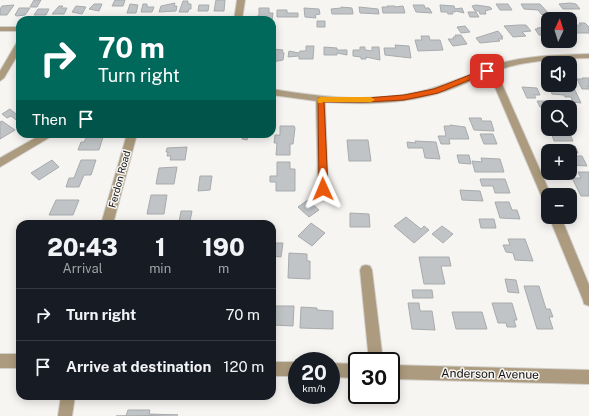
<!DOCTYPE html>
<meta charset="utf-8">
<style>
body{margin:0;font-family:"Public Sans",sans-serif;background:#20242c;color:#f1f3f6;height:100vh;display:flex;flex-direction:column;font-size:15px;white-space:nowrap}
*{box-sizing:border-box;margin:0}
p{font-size:13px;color:#9ea1a6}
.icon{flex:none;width:22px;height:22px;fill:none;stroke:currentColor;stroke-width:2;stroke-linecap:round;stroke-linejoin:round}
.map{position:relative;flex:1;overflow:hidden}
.side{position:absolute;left:16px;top:220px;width:260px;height:180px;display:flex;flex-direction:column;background:#171b24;border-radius:12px;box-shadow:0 2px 10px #0003}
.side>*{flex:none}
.top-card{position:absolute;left:16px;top:16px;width:260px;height:122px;border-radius:12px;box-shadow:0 2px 10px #0003;background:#00695c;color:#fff;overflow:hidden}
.needle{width:26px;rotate:4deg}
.fabs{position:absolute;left:541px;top:12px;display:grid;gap:8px}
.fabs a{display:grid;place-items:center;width:36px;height:36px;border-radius:8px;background:#171b24;box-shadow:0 2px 10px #0003;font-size:20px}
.speed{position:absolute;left:288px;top:352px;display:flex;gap:8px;font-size:20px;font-weight:700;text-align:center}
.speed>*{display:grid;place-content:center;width:52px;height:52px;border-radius:50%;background:#171b24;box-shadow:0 2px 10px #0003;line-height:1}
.speed small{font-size:10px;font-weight:400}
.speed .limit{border:2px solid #111;border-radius:6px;background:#fff;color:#111}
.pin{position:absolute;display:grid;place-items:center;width:34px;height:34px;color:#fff;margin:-17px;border-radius:8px;box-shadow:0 2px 6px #0006}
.me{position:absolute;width:44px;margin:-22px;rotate:359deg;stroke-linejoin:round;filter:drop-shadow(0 0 3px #0008)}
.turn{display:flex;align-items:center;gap:14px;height:84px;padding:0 16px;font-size:18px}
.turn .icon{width:52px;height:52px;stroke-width:2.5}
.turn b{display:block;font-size:28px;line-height:34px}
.then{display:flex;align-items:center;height:38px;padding:0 16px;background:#0003;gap:8px;font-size:15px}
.eta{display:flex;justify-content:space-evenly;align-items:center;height:68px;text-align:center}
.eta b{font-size:24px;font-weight:800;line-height:28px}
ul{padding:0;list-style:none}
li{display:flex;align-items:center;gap:12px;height:52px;padding:0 16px;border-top:1px solid #363941}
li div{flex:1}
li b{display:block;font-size:15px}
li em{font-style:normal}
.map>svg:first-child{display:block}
.building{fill:#c0c4c6;stroke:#a8abad}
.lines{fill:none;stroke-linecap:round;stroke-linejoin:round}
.street-casing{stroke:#d3d1ce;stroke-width:2}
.street{fill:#ac9b7e;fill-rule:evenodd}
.route{fill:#ea580c;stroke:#983908}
.slow{fill:#f59e0b}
.labels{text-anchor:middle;stroke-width:3;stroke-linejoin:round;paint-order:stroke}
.street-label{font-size:10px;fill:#131211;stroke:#f7f5f2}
.near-street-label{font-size:12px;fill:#131211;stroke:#f7f5f2}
</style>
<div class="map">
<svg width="589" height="416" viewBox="0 0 589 416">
<rect width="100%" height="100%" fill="#f7f5f2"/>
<path class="building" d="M34,0H41L37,7H30Z
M115,0H125L123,6H112Z
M216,0H225L224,11H214Z
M183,1H188V4H191V9H189L188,12H179Z
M175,3L174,6H177L176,11L159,12L161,6Z
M570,3L576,4L580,9H563L559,4Z
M94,4H102L99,11L89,9Z
M130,4L138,5L136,13H127Z
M143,4H147V7H154L152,12H141Z
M496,4H508L512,10H500Z
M521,4H540L550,15H542L538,10L524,9Z
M14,5L7,15H0V9L2,6Z
M199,5H209L208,11H198Z
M413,5H424L425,8H429L432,13L416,12Z
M440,5L454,6L455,9L462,8L464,13L456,11L455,12H452L453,14H448L447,12H441Z
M476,5L490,7L492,9L485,11L486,14H480L479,11H475L472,6Z
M59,6H63L61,8H67L64,14H52Z
M76,6L86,7L82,14L72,12Z
M387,6H395V7L403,6L405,13H383L382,7H388Z
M341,7L352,8L353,14H332L331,9L341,8Z
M359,7L378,9L379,14L360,13Z
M19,8H30L25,15L17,16L15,15Z
M259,8H269V13H273L272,20H256L257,16H259Z
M304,8L319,9L320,14L315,15L316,18L305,17Z
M38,9H49L46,15H34Z
M277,10H287V13H298V17H277Z
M468,12H476L479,17H470Z
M317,21H325V27H317Z
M579,23H585L589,27V33H577L570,26V25H581Z
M519,25H526L531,31L522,32L526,36L513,37L504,26Z
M465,26L470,32L461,33L457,27Z
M547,27L548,36L539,35L535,29H538L537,28Z
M498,31L503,37H501L503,39H498L500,41L480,43L476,38Z
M455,35H461L467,44L453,46L448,39H454L453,37H456Z
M421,36H429L430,40H440L443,50L418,51L415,40H422Z
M395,45L409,46L411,58L385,55L384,48H396Z
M306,46H314L313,59H299V56L288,57L289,51L299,53L300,51H306Z
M324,47L337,48V50H347V55L337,53V55H324Z
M360,47H365V50L372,51V47H379L380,60L366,57V59H361V57L353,56V50H360Z
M273,49L283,50L282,52L284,53L283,60L272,62Z
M582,78H589V87L587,86L589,89H582L577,79H583Z
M522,87L537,88L540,95H534L536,98H527Z
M549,87L574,88L581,103L573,102L571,97H565L564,95L552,94Z
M537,101H549L552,107H540Z
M10,109L16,114L20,111V123L11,116L7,118L2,114Z
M469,118H481L482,121H491L494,131L474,130Z
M2,121L15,130L0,139V122Z
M450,125L465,127L469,139H449L450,144H441L438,136H446L444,126H450Z
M280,126H294L295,128L293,144H290V155H276L277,143H274L275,135H280Z
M570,127L573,130H568L573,141H554L550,129H570Z
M88,134H104L99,150H78L81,142H84Z
M240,134H253L252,137H248L247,140L242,139L243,136H240Z
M480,134H493L497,144H484Z
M347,140H368L371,161H349Z
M415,141L436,142L440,159L425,158L423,148H408L407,142L416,143Z
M562,146H575L578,153L572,152L574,156H582L587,166L570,165V151H565Z
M187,147L185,160H170L171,156H167L168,152H166L167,148Z
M457,155H469L471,164L459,163Z
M481,158L500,159L504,172H475L472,161L482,162Z
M52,160L59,167L39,180L31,173Z
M81,160H96L91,175H84L79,187H66L69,178H74Z
M277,162H290V169H295V191H276V182H270V176H277Z
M177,167L174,184H156L159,168Z
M578,172H589V196H581L572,178H581Z
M200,176H212L210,190L198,191Z
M480,179H505L510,193H495L493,186H482Z
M460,190L480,191L483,201L462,200Z
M151,195H167L164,214H147Z
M56,200H79L73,215H49Z
M308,200L319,210L309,217L298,207Z
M495,202H509L512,210H517L520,219L500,218Z
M181,211H192L190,221L179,222Z
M350,213L369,214L370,227H350Z
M406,217L421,229L424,226L429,230L414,243L394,226Z
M479,219H494L496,228H481Z
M311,223L325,233L312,246L298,236Z
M442,226L453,234L443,243L432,234Z
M508,239H525L533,261L515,260L513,253L506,252L503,245H510Z
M272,243H283L281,257L272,256Z
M289,253L307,254V261H310V279L288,278Z
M419,257H449L451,266H441L445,284H424Z
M505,279L516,280L519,293L508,292Z
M524,286H539L546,309H550L553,317H549L553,329H537Z
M412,290H432L433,298H413Z
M408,303H419L420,311H432L435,330L412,329Z
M492,303H512L517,320H514L516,327H507L506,323H498Z
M272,306H294L293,326L272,325Z
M301,307L317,308V310L333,311V329L300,328Z
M452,312H482L487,329H456Z
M128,410H150L149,414L178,415L116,416H126Z"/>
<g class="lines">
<defs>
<path id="street" d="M237,0H245L242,20H234Z
M0,27H20V31H0Z
M17,42H20V51L4,78L0,81V71Z
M589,54V58C557,59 524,60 493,72L499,77L551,195H548V204L544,203L543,200L491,78L486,74C473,80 460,86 446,91C407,104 365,105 325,102L328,189L327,192H319L318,189L316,101L272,95V89C320,97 370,103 418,92C446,86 471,73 498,64C528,55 558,55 589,54Z
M42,134H54L52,136L0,167V158Z
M127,134H137L113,224H101Z
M549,217H561L589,285V306L584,304L583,300Z
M366,265L370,266L372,270L383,361H369L360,270L362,266Z
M0,354H20V368H0Z
M272,362H297V376H272Z
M331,363L357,364V378L331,377Z
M391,365L589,370V384L391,379Z
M61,396H75L72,416H58Z"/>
</defs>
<use href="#street" class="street-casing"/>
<use href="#street" class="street"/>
</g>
<path class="route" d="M485,69L491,71L438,93L404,100L366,102H324L328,189L323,193L320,192L319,189L318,98H366L404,95L434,89Z"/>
<path class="slow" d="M320,97H371L375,100L371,102H324L321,103H318L317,99Z"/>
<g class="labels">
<g class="street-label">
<text transform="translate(119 179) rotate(-75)" y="4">Ferdon Road</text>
</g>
<g class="near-street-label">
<text transform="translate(490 374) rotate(1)" y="4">Anderson Avenue</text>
</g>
</g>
</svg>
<div class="fabs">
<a><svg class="needle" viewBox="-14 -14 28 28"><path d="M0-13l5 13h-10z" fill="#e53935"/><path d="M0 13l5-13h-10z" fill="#9ea1a6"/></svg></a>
<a><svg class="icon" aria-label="sound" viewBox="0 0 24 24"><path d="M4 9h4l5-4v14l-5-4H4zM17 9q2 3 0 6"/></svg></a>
<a><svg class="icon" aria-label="search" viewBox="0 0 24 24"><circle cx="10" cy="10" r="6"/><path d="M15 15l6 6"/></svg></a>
<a>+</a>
<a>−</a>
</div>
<div class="speed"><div>20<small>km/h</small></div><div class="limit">30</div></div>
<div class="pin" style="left:487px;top:71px;background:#d93025"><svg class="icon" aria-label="arrive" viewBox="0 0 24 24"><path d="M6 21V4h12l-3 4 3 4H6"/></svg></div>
<svg class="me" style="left:323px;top:189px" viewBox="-20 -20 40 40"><path d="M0-17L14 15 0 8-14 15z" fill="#ea580c" stroke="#fff" stroke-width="4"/></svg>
<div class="top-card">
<div class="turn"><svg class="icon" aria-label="right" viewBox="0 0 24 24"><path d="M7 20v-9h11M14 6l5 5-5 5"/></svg><div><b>70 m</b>Turn right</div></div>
<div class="then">Then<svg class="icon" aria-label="arrive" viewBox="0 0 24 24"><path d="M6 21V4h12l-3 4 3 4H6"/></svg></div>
</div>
<section class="side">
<div class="eta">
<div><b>20:43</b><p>Arrival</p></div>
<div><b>1</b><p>min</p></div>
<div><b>190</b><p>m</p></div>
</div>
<ul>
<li><svg class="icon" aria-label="right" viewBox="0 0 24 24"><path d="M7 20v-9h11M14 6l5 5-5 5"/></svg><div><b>Turn right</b></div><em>70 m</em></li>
<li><svg class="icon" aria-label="arrive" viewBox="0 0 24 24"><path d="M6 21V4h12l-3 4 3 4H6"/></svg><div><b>Arrive at destination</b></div><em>120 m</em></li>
</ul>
</section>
</div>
